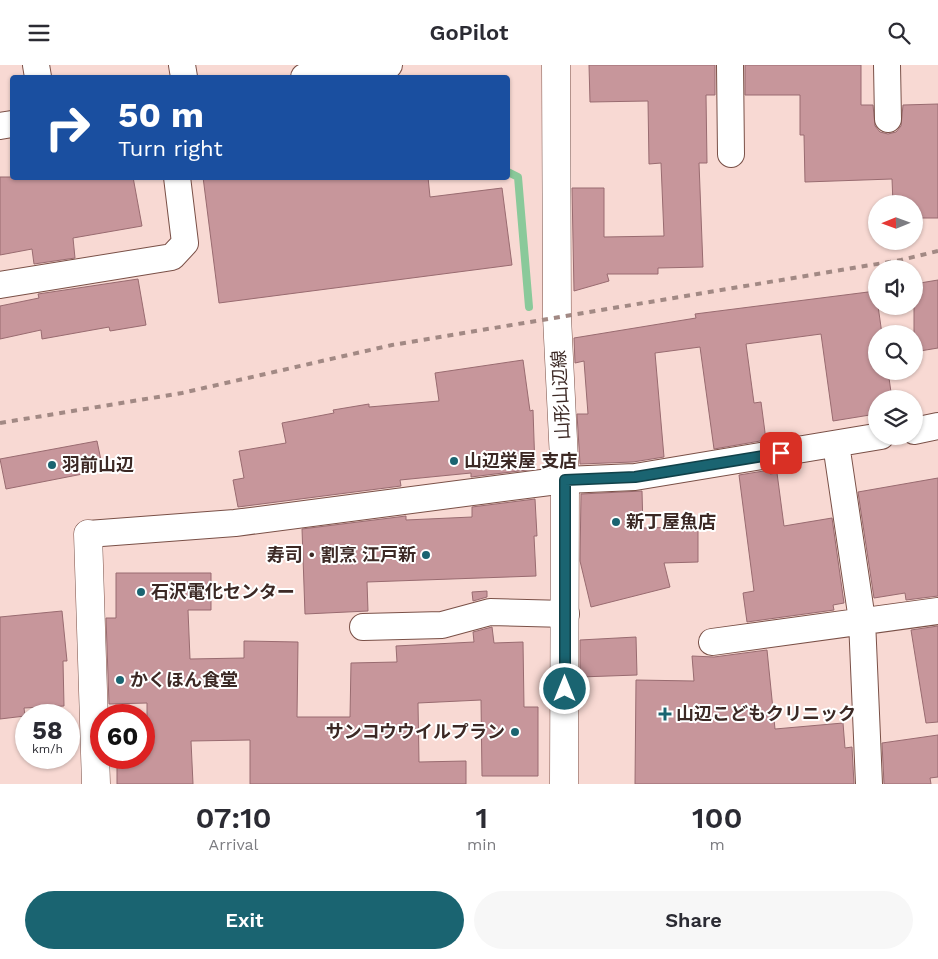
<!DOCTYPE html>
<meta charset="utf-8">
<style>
body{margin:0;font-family:"Work Sans","Noto Sans JP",sans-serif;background:#f7f7f7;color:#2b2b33;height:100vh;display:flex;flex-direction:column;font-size:19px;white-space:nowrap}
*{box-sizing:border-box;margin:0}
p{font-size:16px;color:#7c7c81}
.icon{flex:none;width:28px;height:28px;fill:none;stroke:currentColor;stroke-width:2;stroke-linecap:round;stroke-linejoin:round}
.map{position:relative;height:719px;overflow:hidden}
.details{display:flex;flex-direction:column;background:#fff;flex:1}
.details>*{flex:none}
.hud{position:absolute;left:10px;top:10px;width:500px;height:105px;border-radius:5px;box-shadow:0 1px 4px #0004;background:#1a4fa0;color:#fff;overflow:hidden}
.needle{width:32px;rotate:269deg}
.tools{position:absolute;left:868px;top:130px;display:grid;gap:10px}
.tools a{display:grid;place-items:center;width:55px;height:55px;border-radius:50%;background:#fff;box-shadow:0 1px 4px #0004;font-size:25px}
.speed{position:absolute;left:15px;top:639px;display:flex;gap:10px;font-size:25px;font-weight:700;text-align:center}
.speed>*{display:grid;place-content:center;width:65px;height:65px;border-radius:50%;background:#fff;box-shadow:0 1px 4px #0004;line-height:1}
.speed small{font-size:12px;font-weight:400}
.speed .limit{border:8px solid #d22;background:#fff;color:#111}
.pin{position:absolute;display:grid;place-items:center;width:42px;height:42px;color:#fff;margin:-21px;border-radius:10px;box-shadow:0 2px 8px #0006}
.me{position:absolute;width:55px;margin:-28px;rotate:0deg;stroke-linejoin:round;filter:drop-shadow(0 0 4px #0008)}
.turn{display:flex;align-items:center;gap:18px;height:105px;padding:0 25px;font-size:22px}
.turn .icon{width:65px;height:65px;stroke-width:2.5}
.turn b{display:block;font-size:35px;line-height:42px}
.eta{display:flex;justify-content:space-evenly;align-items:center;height:85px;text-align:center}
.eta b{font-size:30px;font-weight:600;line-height:35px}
.action{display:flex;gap:10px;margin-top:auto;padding:10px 25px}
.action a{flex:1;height:58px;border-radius:30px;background:#1a6471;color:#fff;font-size:20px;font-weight:600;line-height:58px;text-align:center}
.action a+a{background:#f7f7f7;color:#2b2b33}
header{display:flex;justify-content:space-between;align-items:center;height:65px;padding:0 25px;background:#fff;font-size:22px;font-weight:600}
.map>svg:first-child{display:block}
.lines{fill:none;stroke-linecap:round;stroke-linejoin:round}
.stream{stroke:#8ac99a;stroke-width:8}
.building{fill:#c7969b;stroke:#996b70}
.minor-casing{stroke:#7a5047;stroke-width:28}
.major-casing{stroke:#7a5047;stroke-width:29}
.minor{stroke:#fff;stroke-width:26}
.major{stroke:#fff;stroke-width:28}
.rail{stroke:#a28984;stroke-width:4;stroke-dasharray:6 6;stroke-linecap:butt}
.route-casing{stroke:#114149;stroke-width:12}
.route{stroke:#1a6471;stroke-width:9}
.poi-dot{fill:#1a6471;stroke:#fff;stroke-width:2}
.labels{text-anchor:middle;stroke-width:4;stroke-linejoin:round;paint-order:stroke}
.street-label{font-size:18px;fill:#3c2925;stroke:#fff}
.poi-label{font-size:18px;font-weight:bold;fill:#3c2925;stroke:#fff;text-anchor:start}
</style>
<header><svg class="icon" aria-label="menu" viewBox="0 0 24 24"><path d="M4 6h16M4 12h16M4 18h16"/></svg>GoPilot<svg class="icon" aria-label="search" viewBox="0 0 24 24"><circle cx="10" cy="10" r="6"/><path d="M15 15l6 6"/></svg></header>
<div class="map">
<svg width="938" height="719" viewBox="0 0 938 719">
<rect width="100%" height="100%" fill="#f8d9d3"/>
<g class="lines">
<path class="stream" d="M508,107L518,112L529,242"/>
</g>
<path class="building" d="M589,0H715V30H706L707,98H699L703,202L658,203V209H607L609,216L574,226L572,123H604V172L664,171L661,98L649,99L648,36L590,37Z
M745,0H861V40H873L875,61L880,67L888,69L896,67L901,61L903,40L938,39V153H914V139H893L892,114L805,117L804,70H800V30H745Z
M0,112H133L142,161L73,173L75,193L34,199L32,184L0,190Z
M203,112H428L430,132L502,123L512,200L219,238Z
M138,214L146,260L110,266L109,262L42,274L41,265L0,274V241L39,233L38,229Z
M938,215V283L914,287V219Z
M876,226V241H878L882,269H876V306H888L892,334H876V349L833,356L821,269L746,279L754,338L761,337L766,375L714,384L700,282L655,288L664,392L633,397L580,399L577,349H588L584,296L575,298L574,273L696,253L695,249Z
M523,295L530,346L533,345L535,404L471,412V408L400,415L401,421L238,442L233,415L244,413L239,386L286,378L282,358L334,348L333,345L369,339V342L439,336L435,308Z
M97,376L103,405L6,424L0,394Z
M770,405V409L777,408L784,461L832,453L844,538L833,540L834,545L747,557L743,528L754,526L739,410Z
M938,413V531L906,535L905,528L874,533L858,427Z
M642,426L643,463L698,462V497L664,498L670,522L591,542L580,496L581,429Z
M535,434L537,471H534L536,511L367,517L368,546L305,549L302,464L406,451V455L472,452V442Z
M116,508H211V545H188L190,594L244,593V576L298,577L297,652H350L351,598L397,597L396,581L474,577L473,567L492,562L494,578L523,577L524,642H538V711H482L481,635L418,638L419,697L466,696V719H250V675L191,676L193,719H117V692H144V682H147V638L109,639L106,553H116Z
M487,526V532L473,536L472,527Z
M62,546L67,596H63L64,641L24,643L25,651L0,654V552Z
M938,561V657L926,658L911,565Z
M636,572L637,610L580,612V575Z
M767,585L775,664L843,658L845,683L852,682L854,719H635L636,615L694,616L692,591L714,592Z
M938,670V712L930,713L931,719H884L882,678Z"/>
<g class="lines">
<defs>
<path id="minor" d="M36,0L38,12
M182,0L184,12
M730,0L731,89
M887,0L888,54
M304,12L389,0
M0,61L12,59
M0,220L172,192L185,178L177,112
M914,366L938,361
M836,379L862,555L869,719
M88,469L235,458L565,415L635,412L881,371
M363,562L442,560L490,547L566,549
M712,577L938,546"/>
<path id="major" d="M556,0L557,252L565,415L564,719
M88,469L96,719"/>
</defs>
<use href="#minor" class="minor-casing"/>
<use href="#major" class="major-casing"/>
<use href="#minor" class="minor"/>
<use href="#major" class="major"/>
<path class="rail" d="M0,358L182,328L392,280L901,195L938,186"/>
</g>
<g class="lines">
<defs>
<path id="route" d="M565,624V415L635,412L781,388"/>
</defs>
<use href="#route" class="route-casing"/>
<use href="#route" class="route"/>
</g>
<g class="poi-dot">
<circle cx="454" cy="396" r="5"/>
<circle cx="52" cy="400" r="5"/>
<circle cx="616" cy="457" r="5"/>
<circle cx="426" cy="490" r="5"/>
<circle cx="141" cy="527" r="5"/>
<circle cx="120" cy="615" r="5"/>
<path d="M662.5 641.5h5v5h5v5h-5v5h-5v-5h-5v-5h5z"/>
<circle cx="515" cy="667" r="5"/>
</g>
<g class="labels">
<g class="street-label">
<text transform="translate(561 330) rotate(-93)" y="6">山形山辺線</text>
</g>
<g class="poi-label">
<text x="464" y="402">山辺栄屋 支店</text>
<text x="62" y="406">羽前山辺</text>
<text x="626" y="463">新丁屋魚店</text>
<text x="416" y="496" text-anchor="end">寿司・割烹 江戸新</text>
<text x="151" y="533">石沢電化センター</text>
<text x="130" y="621">かくほん食堂</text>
<text x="676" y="655">山辺こどもクリニック</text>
<text x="505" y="673" text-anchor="end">サンコウウイルプラン</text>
</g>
</g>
</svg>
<div class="tools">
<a><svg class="needle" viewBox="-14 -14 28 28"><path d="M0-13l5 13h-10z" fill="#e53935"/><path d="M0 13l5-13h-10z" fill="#7c7c81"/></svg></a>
<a><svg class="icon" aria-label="sound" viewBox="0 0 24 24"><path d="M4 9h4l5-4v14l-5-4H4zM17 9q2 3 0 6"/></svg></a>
<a><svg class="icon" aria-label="search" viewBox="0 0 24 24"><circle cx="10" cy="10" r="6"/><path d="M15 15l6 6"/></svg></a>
<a><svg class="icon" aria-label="layers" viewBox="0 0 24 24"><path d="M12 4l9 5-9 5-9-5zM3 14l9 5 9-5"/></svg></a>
</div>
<div class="speed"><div>58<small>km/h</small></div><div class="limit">60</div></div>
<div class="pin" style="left:781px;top:388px;background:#d93025"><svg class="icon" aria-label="arrive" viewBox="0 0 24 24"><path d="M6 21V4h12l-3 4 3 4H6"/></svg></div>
<svg class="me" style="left:565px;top:624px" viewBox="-20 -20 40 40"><circle r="17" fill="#1a6471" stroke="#fff" stroke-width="3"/><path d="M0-11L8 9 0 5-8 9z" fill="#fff"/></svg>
<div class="hud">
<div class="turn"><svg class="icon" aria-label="right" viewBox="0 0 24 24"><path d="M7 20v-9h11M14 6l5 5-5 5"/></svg><div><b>50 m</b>Turn right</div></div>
</div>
</div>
<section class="details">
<div class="eta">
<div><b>07:10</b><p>Arrival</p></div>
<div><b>1</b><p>min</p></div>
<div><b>100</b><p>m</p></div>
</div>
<div class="action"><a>Exit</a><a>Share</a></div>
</section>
